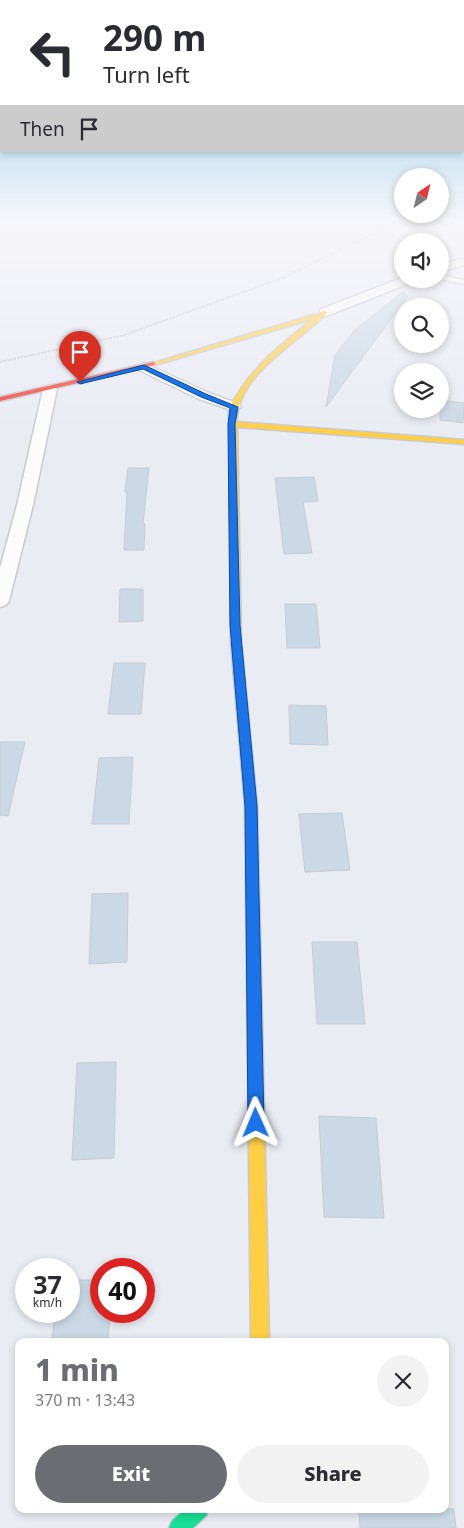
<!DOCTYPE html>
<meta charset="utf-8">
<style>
body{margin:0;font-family:"Noto Sans",sans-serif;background:#f2f2f3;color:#2b2b33;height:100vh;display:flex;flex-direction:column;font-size:19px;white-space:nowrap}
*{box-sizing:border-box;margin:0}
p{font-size:16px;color:#7c7c81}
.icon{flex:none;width:28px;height:28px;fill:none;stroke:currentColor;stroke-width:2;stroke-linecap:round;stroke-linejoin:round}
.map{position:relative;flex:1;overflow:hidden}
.drawer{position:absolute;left:15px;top:1338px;width:434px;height:175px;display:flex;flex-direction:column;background:#fff;border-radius:10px;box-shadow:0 2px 8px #0003}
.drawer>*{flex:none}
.top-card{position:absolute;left:0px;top:0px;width:465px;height:152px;box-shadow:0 2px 8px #0003;background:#fff;color:#2b2b33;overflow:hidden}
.needle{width:32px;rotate:35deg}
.buttons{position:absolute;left:394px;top:168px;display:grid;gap:10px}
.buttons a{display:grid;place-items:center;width:55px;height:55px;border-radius:50%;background:#fff;box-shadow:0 2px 8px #0003;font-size:25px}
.speed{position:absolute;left:15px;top:1258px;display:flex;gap:10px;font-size:25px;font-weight:700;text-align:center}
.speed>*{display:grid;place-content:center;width:65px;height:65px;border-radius:50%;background:#fff;box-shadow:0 2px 8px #0003;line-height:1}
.speed small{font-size:12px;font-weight:400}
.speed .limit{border:8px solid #d22;background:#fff;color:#111}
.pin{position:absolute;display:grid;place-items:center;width:42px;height:42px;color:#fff;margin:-51px -21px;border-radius:50% 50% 50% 0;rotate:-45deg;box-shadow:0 0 5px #0007}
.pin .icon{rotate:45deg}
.me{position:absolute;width:55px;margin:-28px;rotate:359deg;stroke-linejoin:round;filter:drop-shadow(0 0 4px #0008)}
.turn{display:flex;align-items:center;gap:18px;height:105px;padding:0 20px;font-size:22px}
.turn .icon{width:65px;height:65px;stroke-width:2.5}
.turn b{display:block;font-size:35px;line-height:42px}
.then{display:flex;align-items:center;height:48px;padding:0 20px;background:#0003;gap:10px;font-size:19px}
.round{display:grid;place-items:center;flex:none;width:52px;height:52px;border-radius:26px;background:#f2f2f3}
.head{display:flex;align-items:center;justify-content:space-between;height:85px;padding:0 20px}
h1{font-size:30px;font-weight:800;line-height:38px;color:#6c6d73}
.action{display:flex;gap:10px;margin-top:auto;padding:10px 20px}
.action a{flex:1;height:58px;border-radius:30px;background:#6c6d73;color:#fff;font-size:20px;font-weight:800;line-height:58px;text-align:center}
.action a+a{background:#f2f2f3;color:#2b2b33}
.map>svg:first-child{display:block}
.building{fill:#cbd9e6;stroke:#c8cad0}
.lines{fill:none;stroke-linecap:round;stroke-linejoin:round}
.lane-casing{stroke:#c9cad0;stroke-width:3}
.street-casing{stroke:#c9cad0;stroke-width:3}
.fast-casing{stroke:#c9cad0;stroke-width:3}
.slow-casing{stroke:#c9cad0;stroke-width:3}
.jam-casing{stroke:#c9cad0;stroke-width:3}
.path{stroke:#cdced0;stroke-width:2;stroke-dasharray:2.5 1;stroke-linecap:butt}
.lane{fill:#fcfcfd;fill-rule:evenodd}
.street{fill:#fcfcfd;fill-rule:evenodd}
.fast{fill:#16e098;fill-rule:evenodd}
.slow{fill:#ffcf43;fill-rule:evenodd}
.jam{fill:#f24e42;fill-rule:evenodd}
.route{fill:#1a73e8;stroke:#114b97}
</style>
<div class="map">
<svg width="464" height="1528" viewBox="0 0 464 1528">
<rect width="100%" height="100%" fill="#eaecf4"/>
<path class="building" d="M403,291L408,296L326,407L335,355L355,330Z
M440,400L464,403L463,423L440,420Z
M128,468H149L143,524H145L144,550H124L127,492H125Z
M314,477L318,501L303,502L312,553L284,554L275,478Z
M120,589H143V621L119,622Z
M285,604H316L320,648H287Z
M114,663H145L141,714H108Z
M289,705L326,706L328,745L290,744Z
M0,742H25L8,816L0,815Z
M133,757L129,824H92L99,758Z
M342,813L350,870L305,872L299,814Z
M128,893L127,962L89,964L92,894Z
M312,942H357L365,1024H317Z
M116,1062L114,1158L72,1160L77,1063Z
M319,1116L376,1118L384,1218L324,1217Z
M69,1280H101V1311H110L108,1341H52L55,1311H69Z
M359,1509H454L456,1528H360Z"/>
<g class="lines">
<defs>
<path id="lane" d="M440,275L464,280V284L440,279Z"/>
<path id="street" d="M464,258V265L440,272V265Z
M402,278L417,279L415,281L329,315L325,316L319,312L321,309Z
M144,363L209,393L239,404L241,407L234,411L199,399L139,370L137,367Z
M50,385L57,389L33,505L9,601L6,605L0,607V568L17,505L43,389Z"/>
<path id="fast" d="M236,639L241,642L257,806L261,977L259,981L254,983L249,981L247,977L245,806L231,642Z
M185,1509H209L206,1516L193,1528H169L172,1521Z"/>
<path id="slow" d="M323,311L328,312C299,343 236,374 237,422L464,440V444L237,427L241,642L236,645L231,642L229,410C247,371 280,345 313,319L155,365L150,364L313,315H317Z
M254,971L259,973L261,977L269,1341H251L247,977L249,973Z"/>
<path id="jam" d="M153,362L155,363V365L0,401V397Z"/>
</defs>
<use href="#lane" class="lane-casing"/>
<use href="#street" class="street-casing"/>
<use href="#fast" class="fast-casing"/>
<use href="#slow" class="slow-casing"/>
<use href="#jam" class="jam-casing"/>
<path class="path" d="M0,362L124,335L285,277L403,219"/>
<use href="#lane" class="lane"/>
<use href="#street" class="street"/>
<use href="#fast" class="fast"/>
<use href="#slow" class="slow"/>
<use href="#jam" class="jam"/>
</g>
<linearGradient id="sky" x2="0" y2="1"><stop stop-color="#7ac2e7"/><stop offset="0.51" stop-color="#f6f6fa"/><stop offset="1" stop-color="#f6f6fa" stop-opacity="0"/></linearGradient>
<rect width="464" height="432" fill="url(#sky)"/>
<path class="route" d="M144,365L206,394L238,407L235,424L240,625L257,806L264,1123L262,1129L256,1131L251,1129L248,1123L245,806L230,625L228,424L230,408L201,397L143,369L80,384L77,382Z"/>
</svg>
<div class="buttons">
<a><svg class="needle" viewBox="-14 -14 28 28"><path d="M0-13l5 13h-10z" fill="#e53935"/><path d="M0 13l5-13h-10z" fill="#7c7c81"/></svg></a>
<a><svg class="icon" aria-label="sound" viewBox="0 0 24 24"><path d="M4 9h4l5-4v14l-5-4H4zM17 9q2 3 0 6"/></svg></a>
<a><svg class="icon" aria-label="search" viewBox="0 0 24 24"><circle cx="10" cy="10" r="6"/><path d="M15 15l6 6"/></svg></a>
<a><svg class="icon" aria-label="layers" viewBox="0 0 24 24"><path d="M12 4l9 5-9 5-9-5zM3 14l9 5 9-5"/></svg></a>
</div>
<div class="speed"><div>37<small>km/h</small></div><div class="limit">40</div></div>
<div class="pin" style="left:80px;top:382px;background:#d93025"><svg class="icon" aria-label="arrive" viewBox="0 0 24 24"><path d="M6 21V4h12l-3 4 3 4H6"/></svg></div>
<svg class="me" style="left:256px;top:1123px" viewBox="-20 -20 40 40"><path d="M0-17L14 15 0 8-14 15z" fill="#1a73e8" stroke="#fff" stroke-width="4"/></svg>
<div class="top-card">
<div class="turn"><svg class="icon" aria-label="left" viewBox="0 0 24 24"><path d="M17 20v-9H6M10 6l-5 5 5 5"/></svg><div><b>290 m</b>Turn left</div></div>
<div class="then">Then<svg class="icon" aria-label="arrive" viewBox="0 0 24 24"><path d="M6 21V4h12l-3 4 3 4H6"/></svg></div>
</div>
<section class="drawer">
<div class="head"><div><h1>1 min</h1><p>370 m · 13:43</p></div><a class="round"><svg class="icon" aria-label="close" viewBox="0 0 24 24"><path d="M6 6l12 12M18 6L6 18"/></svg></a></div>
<div class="action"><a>Exit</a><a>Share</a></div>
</section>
</div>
